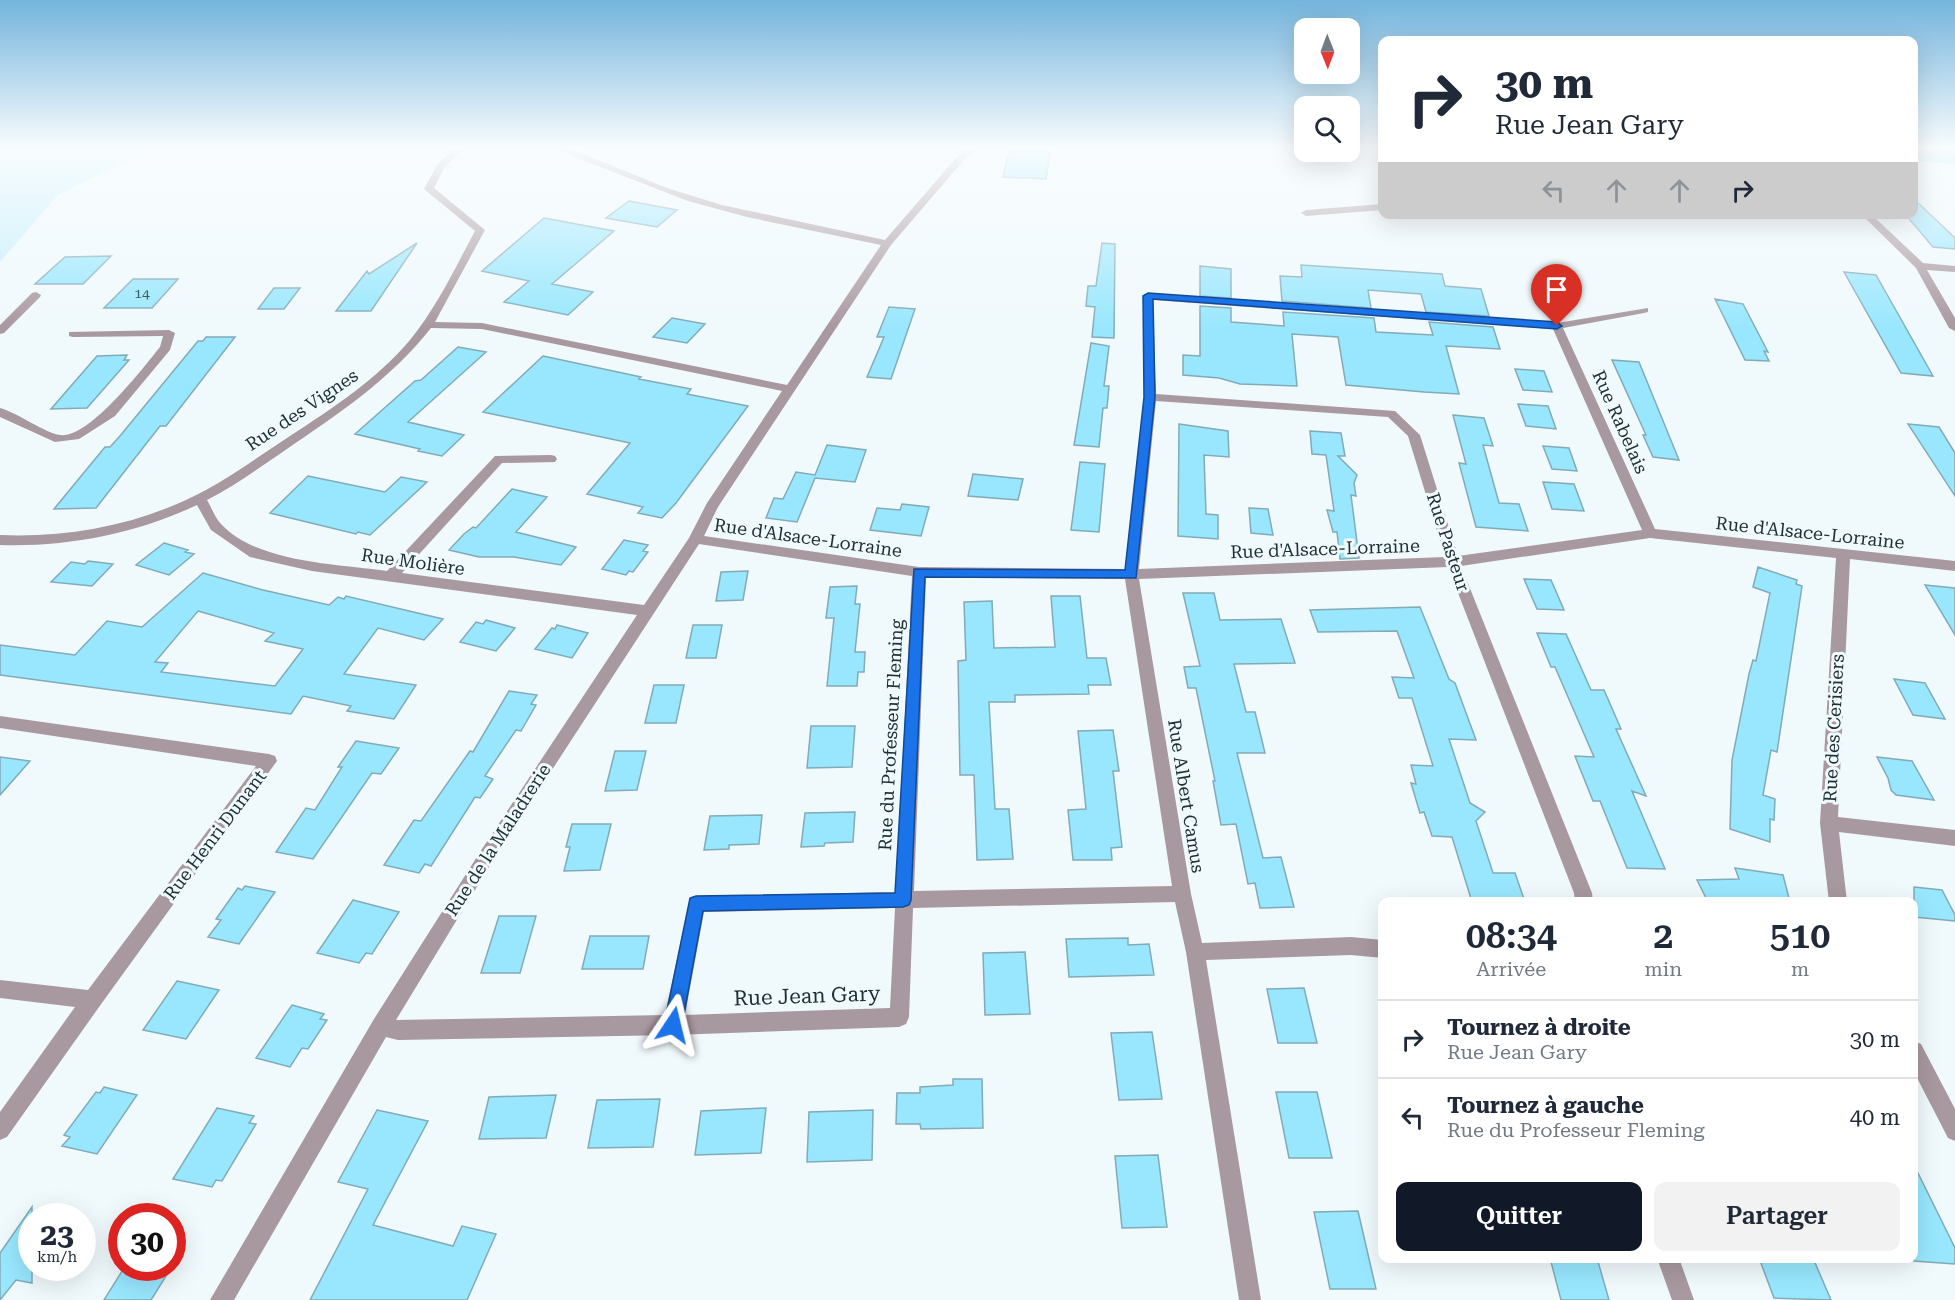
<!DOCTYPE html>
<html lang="fr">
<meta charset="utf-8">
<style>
body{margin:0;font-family:"Roboto Serif",serif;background:#f2f2f3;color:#1f2937;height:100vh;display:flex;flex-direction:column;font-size:22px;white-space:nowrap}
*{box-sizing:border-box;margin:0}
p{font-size:20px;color:#747a83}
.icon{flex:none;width:33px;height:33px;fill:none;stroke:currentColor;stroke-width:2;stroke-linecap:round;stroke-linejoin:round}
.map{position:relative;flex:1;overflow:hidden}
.drawer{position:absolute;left:1378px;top:897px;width:540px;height:366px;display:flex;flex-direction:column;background:#fff;border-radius:12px;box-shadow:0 6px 24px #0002}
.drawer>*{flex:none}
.guide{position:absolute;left:1378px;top:36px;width:540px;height:183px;border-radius:12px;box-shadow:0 6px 24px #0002;background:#fff;color:#1f2937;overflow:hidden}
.needle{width:39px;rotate:179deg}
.fabs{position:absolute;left:1294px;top:18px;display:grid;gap:12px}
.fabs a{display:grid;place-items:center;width:66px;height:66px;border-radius:12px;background:#fff;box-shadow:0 6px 24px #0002;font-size:30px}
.speed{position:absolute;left:18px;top:1203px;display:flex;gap:12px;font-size:30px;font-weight:700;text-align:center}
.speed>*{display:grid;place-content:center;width:78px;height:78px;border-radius:50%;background:#fff;box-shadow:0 6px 24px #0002;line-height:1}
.speed small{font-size:15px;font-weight:400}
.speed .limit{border:9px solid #d22;background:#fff;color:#111}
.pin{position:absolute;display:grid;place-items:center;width:51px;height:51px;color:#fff;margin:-62px -26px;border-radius:50% 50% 50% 0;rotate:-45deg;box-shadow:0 0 6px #0007}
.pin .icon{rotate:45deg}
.me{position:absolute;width:66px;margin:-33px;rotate:10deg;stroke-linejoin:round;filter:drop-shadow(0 0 4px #0008)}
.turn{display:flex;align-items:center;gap:21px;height:126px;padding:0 18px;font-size:27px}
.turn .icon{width:78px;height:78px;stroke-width:2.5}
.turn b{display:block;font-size:42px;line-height:51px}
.lanes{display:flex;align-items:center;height:57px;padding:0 18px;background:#0003;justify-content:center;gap:30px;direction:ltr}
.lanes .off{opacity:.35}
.eta{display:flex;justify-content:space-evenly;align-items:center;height:102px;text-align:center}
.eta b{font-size:36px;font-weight:600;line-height:42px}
.primary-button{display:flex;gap:12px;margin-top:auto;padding:12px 18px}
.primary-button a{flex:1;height:69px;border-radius:12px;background:#111827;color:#fff;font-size:24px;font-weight:600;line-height:69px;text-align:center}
.primary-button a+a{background:#f2f2f3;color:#1f2937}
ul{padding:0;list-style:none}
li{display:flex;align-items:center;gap:18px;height:78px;padding:0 18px;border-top:2px solid #e0e1e3}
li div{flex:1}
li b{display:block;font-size:22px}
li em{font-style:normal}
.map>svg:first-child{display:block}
.green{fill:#c6effb}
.forest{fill:#86d4eb}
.building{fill:#98e7fe;stroke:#81abb8;stroke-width:1.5;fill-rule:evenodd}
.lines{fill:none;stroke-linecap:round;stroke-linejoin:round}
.street{fill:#a8989f;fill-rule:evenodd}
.route{fill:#1a73e8;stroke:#114b97;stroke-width:1.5}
.labels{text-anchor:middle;stroke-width:6;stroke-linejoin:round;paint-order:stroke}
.far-number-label{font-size:14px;fill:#3c5d66}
.street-label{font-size:18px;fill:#1d2f34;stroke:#f0f9fc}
.near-street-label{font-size:21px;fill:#1d2f34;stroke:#f0f9fc}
</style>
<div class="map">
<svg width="1955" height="1300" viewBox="0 0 1955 1300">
<rect width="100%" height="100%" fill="#f0f9fc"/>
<path class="green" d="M0,147H154L58,195L0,262Z"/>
<path class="forest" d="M1914,147H1955V164L1914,161Z"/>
<path class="building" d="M1010,147H1051L1046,179L1003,177Z
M1914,199L1955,238V249L1933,247L1905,214H1914Z
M629,201L677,210L657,227L606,218Z
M544,218L614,231L552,284L593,292L568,315L504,302L529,281L482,271Z
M417,243L371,311H336L367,271L369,274Z
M1102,243L1115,244L1114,338L1092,337L1095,307L1086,306L1088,286H1096Z
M111,256L83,284H35L65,257Z
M1301,265L1442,274L1445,286L1481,289L1489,316L1426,312L1421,294L1368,290L1371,308L1282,301L1280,276L1302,277Z
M1200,266L1231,269V298L1200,296Z
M1844,272L1876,275L1933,376L1901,373Z
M133,279H178L152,308H104Z
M274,288H300L284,309H258Z
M1715,299L1743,304L1768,352L1764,351L1769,361L1745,360Z
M1200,306L1231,308V322L1284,326L1283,312L1374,318L1376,332L1433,335L1429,322L1493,327L1500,349L1446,346L1459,394L1424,392L1346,385L1338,337L1292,334L1297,386L1240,384L1219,378L1183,375V355L1200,356Z
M889,307L915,309L891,379L867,377L884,337H877Z
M672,318L705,324L687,343L653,337Z
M206,337H235L166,426H160L96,508L54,509L105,447H110L120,436L198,341H203Z
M1091,343L1109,346L1104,386H1109L1107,408H1103L1099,447L1074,445Z
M458,347L486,352L408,422L464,435L442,456L418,451L420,449L355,434L415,381L421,380Z
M127,355L124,360H129L87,408L51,409L97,356Z
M543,356L641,377L639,379L691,389L687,394L748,406L676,503L662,518L638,513L643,507L587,494L630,443L483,412Z
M1612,360L1639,362L1679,460L1653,457L1643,435H1646Z
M1515,369L1544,371L1552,392L1523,390Z
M1518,404L1548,406L1556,429L1526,426Z
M1453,415L1484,418L1493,446L1483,445L1499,503L1519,504L1528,531L1476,527L1459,463L1466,464Z
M1179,424L1228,431L1229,457L1204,455L1206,514L1218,515V539L1178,536Z
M1908,424L1939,427L1955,453V496Z
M1310,431L1341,433L1345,456H1338L1357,475L1354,483L1356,496L1351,495L1359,558L1340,559L1337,532H1333L1327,510L1334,511L1326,455L1312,454Z
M827,445L866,450L855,482L815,478L797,522L766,518L774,498L783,499L796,472L815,475Z
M1543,446L1569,448L1577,471L1552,469Z
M1080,462L1105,464L1099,532L1071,530Z
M973,474L1023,479L1018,500L968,496Z
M308,476L385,492L401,477L427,482L370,535L358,532L356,534L270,513Z
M1543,482L1574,484L1584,511L1552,509Z
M512,489L547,497L516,532L576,547L561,565L514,557H479L449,550L464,534L473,527L476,528Z
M902,504L929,507L921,536L870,530L877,508L900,510Z
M1249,508L1268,509L1273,535L1251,533Z
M624,540L648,545L643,551L648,552L633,572L629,571L626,575L602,569Z
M164,543L188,550L185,552L194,554L169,575L136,565Z
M88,561L113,564L92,586L51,582L71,562L85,564Z
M1758,567L1797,580L1796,584L1802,586L1777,752L1771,750L1763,795L1775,799L1774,820L1770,819V842L1730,829L1732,760L1749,674L1753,660L1756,661L1770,593L1753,587Z
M748,571L743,600L716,601L721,572Z
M203,573L263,590L329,605L338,597L344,599L346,596L443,619L424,640L378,628L344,674L416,685L394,719L347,711L351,706L303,696L291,714L0,675V645L75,655L107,621L142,627ZM198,611L274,633L265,641L303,649L275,686L161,672L168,663L155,662Z
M1524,579L1551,580L1564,610L1537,609Z
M1925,585L1955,588V635Z
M857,586L855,604H860L855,652H865L864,672H858L857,686H827L834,618H826L830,587Z
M1183,593H1214L1220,620L1281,619L1295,663L1234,664L1246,712H1255L1265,753H1237L1263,858L1281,857L1294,907L1260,908L1255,883L1248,884L1236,824L1221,825L1213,781H1215L1196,688H1188L1184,667L1200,666Z
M1051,596H1080L1087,658H1106L1111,685H1088L1089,694L1015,695V702H989L995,809H1009L1013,859L977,860L974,775H960L958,661L966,660L964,602L992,601L994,648L1055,647Z
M1420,607L1449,679L1455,683L1476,740L1449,739L1470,803L1485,812L1476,821L1493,873H1515L1525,902H1472L1452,837L1432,836L1424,812L1420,813L1411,783L1416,784L1411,765L1433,766L1412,698H1399L1392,677L1414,678L1397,631L1318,632L1310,610Z
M486,620L515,628L496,651L460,642L476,622L483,624Z
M557,625L588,633L572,658L535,649L552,628L555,629Z
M693,625H722L716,658H686Z
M1537,633L1566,634L1591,690H1604L1621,729H1616L1646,796L1632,791L1665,869L1627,868L1600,801H1593L1575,756L1594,757L1555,667H1551Z
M1894,679L1925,683L1945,719L1913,715Z
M654,685H684L676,723H645Z
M509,691L537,695L531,704L536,705L521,731L516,730L485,776L493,779L480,798L475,797L431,866L425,864L419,873L384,865L414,820L421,821L470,751L473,752Z
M811,726H855L852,767L807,768Z
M1113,730L1119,771H1113L1122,847L1111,848L1112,860H1073L1068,810L1086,809L1078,731Z
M356,741L399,748L381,774L372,773L313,859L276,852L306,808L315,810L342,767H338Z
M615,751H646L637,790L605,791Z
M0,757L30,761L0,795Z
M1877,757L1912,761L1934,800L1896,795L1891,790L1888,778Z
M855,812L853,842L825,843L824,846L801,847L805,813Z
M762,815L759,844L729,845V849L704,850L710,816Z
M572,824H611L600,870L564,871L570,847H566Z
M1735,868L1783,875L1790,902H1708L1697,880L1739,879Z
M245,886L275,892L239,944L208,937L221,920L216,919L238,888L242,890Z
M1914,887L1942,890L1955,915V921L1914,917Z
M353,900L399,912L372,954L366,953L359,963L317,953Z
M499,916H536L520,973H481Z
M590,936H649L643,969H582Z
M1128,938V945L1149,944L1154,975L1069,977L1066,939Z
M1025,952L1030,1014L985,1015L983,953Z
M177,981L219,990L186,1039L143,1030Z
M1304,988L1317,1043H1278L1267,989Z
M292,1005L324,1014L320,1019L327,1020L308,1049L302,1048L290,1067L256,1058Z
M1152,1032L1162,1099L1119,1100L1111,1033Z
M953,1079H982L983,1128L921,1129L920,1124H896L897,1093H920V1087L953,1085Z
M104,1087L137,1095L97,1154L62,1146L70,1137L64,1135L96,1092L100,1093Z
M1276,1092H1317L1332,1158H1289Z
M556,1095L546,1138L479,1139L489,1097Z
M660,1099L653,1147L588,1148L597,1100Z
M217,1108L254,1116L249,1123L256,1124L222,1181L216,1180L212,1187L173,1179Z
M766,1108L761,1153L695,1155L701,1111Z
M377,1110L428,1121L373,1225L453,1246L462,1226L496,1234L467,1300H310L368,1189L338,1182Z
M873,1110L872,1160L807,1162L809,1112Z
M1158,1155L1167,1227L1122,1228L1115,1156Z
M1914,1165L1955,1248V1264L1914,1261Z
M32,1207V1283L16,1280L0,1300V1253Z
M1358,1211L1376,1289H1330L1314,1212Z
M1550,1258H1597L1609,1300H1561Z
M1759,1258H1813L1831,1300L1774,1298Z
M124,1268H171L151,1300H104Z"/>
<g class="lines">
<path class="street" d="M456,147H465L444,168L434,188L485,230L435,322L482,323L787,385L881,245L747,217L688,201L549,147L571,149L667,188L722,205L885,240L957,157L969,147H978L963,161L891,245L718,507L704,536L919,567L1125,569L1144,397V294L1557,323L1648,308V312L1644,313L1563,328L1655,529L1955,561V571L1850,559L1838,817L1955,830V846L1839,832L1847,902H1829L1820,823L1836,558L1650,538L1461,566L1592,893L1593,902H1575L1574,893L1448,567L1139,579L1191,894L1202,943L1351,937L1383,940V958L1351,955L1206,960L1261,1300H1239L1186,952L1175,902L913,908L909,1017L906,1024L899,1027L673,1035L398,1040L386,1037L234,1300H210L374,1019L480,852L637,615L312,571L250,557L211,530L197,505C135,534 68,547 0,545V535C71,538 143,524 206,490C235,474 262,454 290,436C333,408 377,379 410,340C437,307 455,268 475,231L424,189L437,165ZM1153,300L1553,329L1642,530L1458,556L1420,435L1395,411L1156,394ZM431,328L482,329L782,391L707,503L689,538L644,605L402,573L502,463L555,462L557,459L555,456L551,455L495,456L387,571C337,564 257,563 221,524C215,518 212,508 207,500C234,486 259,468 284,451C338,414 390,380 431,328ZM1156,401L1388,417L1408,436L1445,557L1139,569ZM699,544L912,576L896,892L696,896L690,898L665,1015L396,1020L492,862ZM926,577L1125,579L1172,886L914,891ZM895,908L890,1008L685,1015L704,912Z
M1383,204V210L1306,216L1301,213L1306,210Z
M1861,214H1871L1923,263L1955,266V272L1927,270L1955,318V331L1949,328L1916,268Z
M36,292L41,295L40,297L4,333L0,334V325L32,293Z
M169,330L175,333L170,350L115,416L79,439L55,442L0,417V408C18,413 45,433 60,435C89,439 143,368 160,347L163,336L73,337L69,336V332Z
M0,716L269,754L275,756L277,761L99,1007L7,1137L0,1140V1112L75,1007L0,998V980L88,990L256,766L0,728Z
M1914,1041L1921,1044L1955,1109V1141L1948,1138L1914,1072Z
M1657,1258H1679L1694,1300H1672Z"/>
</g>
<linearGradient id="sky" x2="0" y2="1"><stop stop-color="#74b4dc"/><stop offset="0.45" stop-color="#f8fcfe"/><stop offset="1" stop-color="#f8fcfe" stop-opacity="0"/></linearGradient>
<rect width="1955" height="329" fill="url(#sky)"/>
<path class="route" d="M1148,293L1557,322L1562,326L1557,329L1153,299L1155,397L1136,578L925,577L911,900L909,905L903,907L703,911L682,1025L680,1031L673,1034L667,1031L664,1025L690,898L696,896L895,893L914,569L1125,570L1144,397L1143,296Z"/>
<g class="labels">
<g class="far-number-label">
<text x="142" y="298">14</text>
</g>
<g class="street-label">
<text transform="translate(302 410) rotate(-34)" y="6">Rue des Vignes</text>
<text transform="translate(1620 422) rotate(66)" y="6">Rue Rabelais</text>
<text transform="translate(1810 533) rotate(6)" y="6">Rue d'Alsace-Lorraine</text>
<text transform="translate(808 538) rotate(8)" y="6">Rue d'Alsace-Lorraine</text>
<text transform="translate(1448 542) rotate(72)" y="6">Rue Pasteur</text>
<text transform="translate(1325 549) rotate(-2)" y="6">Rue d'Alsace-Lorraine</text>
<text transform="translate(413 562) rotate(8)" y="6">Rue Molière</text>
<text transform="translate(1834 728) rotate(-87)" y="6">Rue des Cerisiers</text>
<text transform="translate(891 735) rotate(-87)" y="6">Rue du Professeur Fleming</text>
<text transform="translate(1186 796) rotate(81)" y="6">Rue Albert Camus</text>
<text transform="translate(215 835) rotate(-53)" y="6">Rue Henri Dunant</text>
<text transform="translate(498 840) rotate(-57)" y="6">Rue de la Maladrerie</text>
</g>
<g class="near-street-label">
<text transform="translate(807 996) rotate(-2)" y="7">Rue Jean Gary</text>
</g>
</g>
</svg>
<div class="fabs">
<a><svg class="needle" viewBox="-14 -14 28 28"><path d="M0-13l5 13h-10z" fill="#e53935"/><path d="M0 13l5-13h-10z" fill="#747a83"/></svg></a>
<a><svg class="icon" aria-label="search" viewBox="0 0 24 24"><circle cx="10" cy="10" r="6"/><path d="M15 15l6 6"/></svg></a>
</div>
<div class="speed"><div>23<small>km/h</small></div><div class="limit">30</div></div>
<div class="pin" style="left:1557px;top:326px;background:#d93025"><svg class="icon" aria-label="arrive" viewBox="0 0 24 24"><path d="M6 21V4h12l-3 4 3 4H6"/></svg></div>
<svg class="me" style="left:673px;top:1025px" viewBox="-20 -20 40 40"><path d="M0-17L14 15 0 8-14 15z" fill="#1a73e8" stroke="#fff" stroke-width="4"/></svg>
<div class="guide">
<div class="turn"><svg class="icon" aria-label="right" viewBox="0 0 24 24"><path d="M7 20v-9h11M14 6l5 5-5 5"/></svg><div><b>30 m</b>Rue Jean Gary</div></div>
<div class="lanes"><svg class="icon off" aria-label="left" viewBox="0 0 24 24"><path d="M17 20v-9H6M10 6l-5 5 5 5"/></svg><svg class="icon off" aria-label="ahead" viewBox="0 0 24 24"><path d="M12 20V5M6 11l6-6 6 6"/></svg><svg class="icon off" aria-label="ahead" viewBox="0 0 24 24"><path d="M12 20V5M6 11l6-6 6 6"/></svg><svg class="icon" aria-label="right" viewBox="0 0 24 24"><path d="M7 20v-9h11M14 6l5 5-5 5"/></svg></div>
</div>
<section class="drawer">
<div class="eta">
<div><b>08:34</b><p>Arrivée</p></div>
<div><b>2</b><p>min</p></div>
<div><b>510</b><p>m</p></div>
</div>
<ul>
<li><svg class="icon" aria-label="right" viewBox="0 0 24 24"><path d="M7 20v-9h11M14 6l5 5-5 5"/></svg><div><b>Tournez à droite</b><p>Rue Jean Gary</p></div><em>30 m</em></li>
<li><svg class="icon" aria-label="left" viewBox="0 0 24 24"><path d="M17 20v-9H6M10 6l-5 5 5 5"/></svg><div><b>Tournez à gauche</b><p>Rue du Professeur Fleming</p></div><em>40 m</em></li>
</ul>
<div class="primary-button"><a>Quitter</a><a>Partager</a></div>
</section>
</div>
